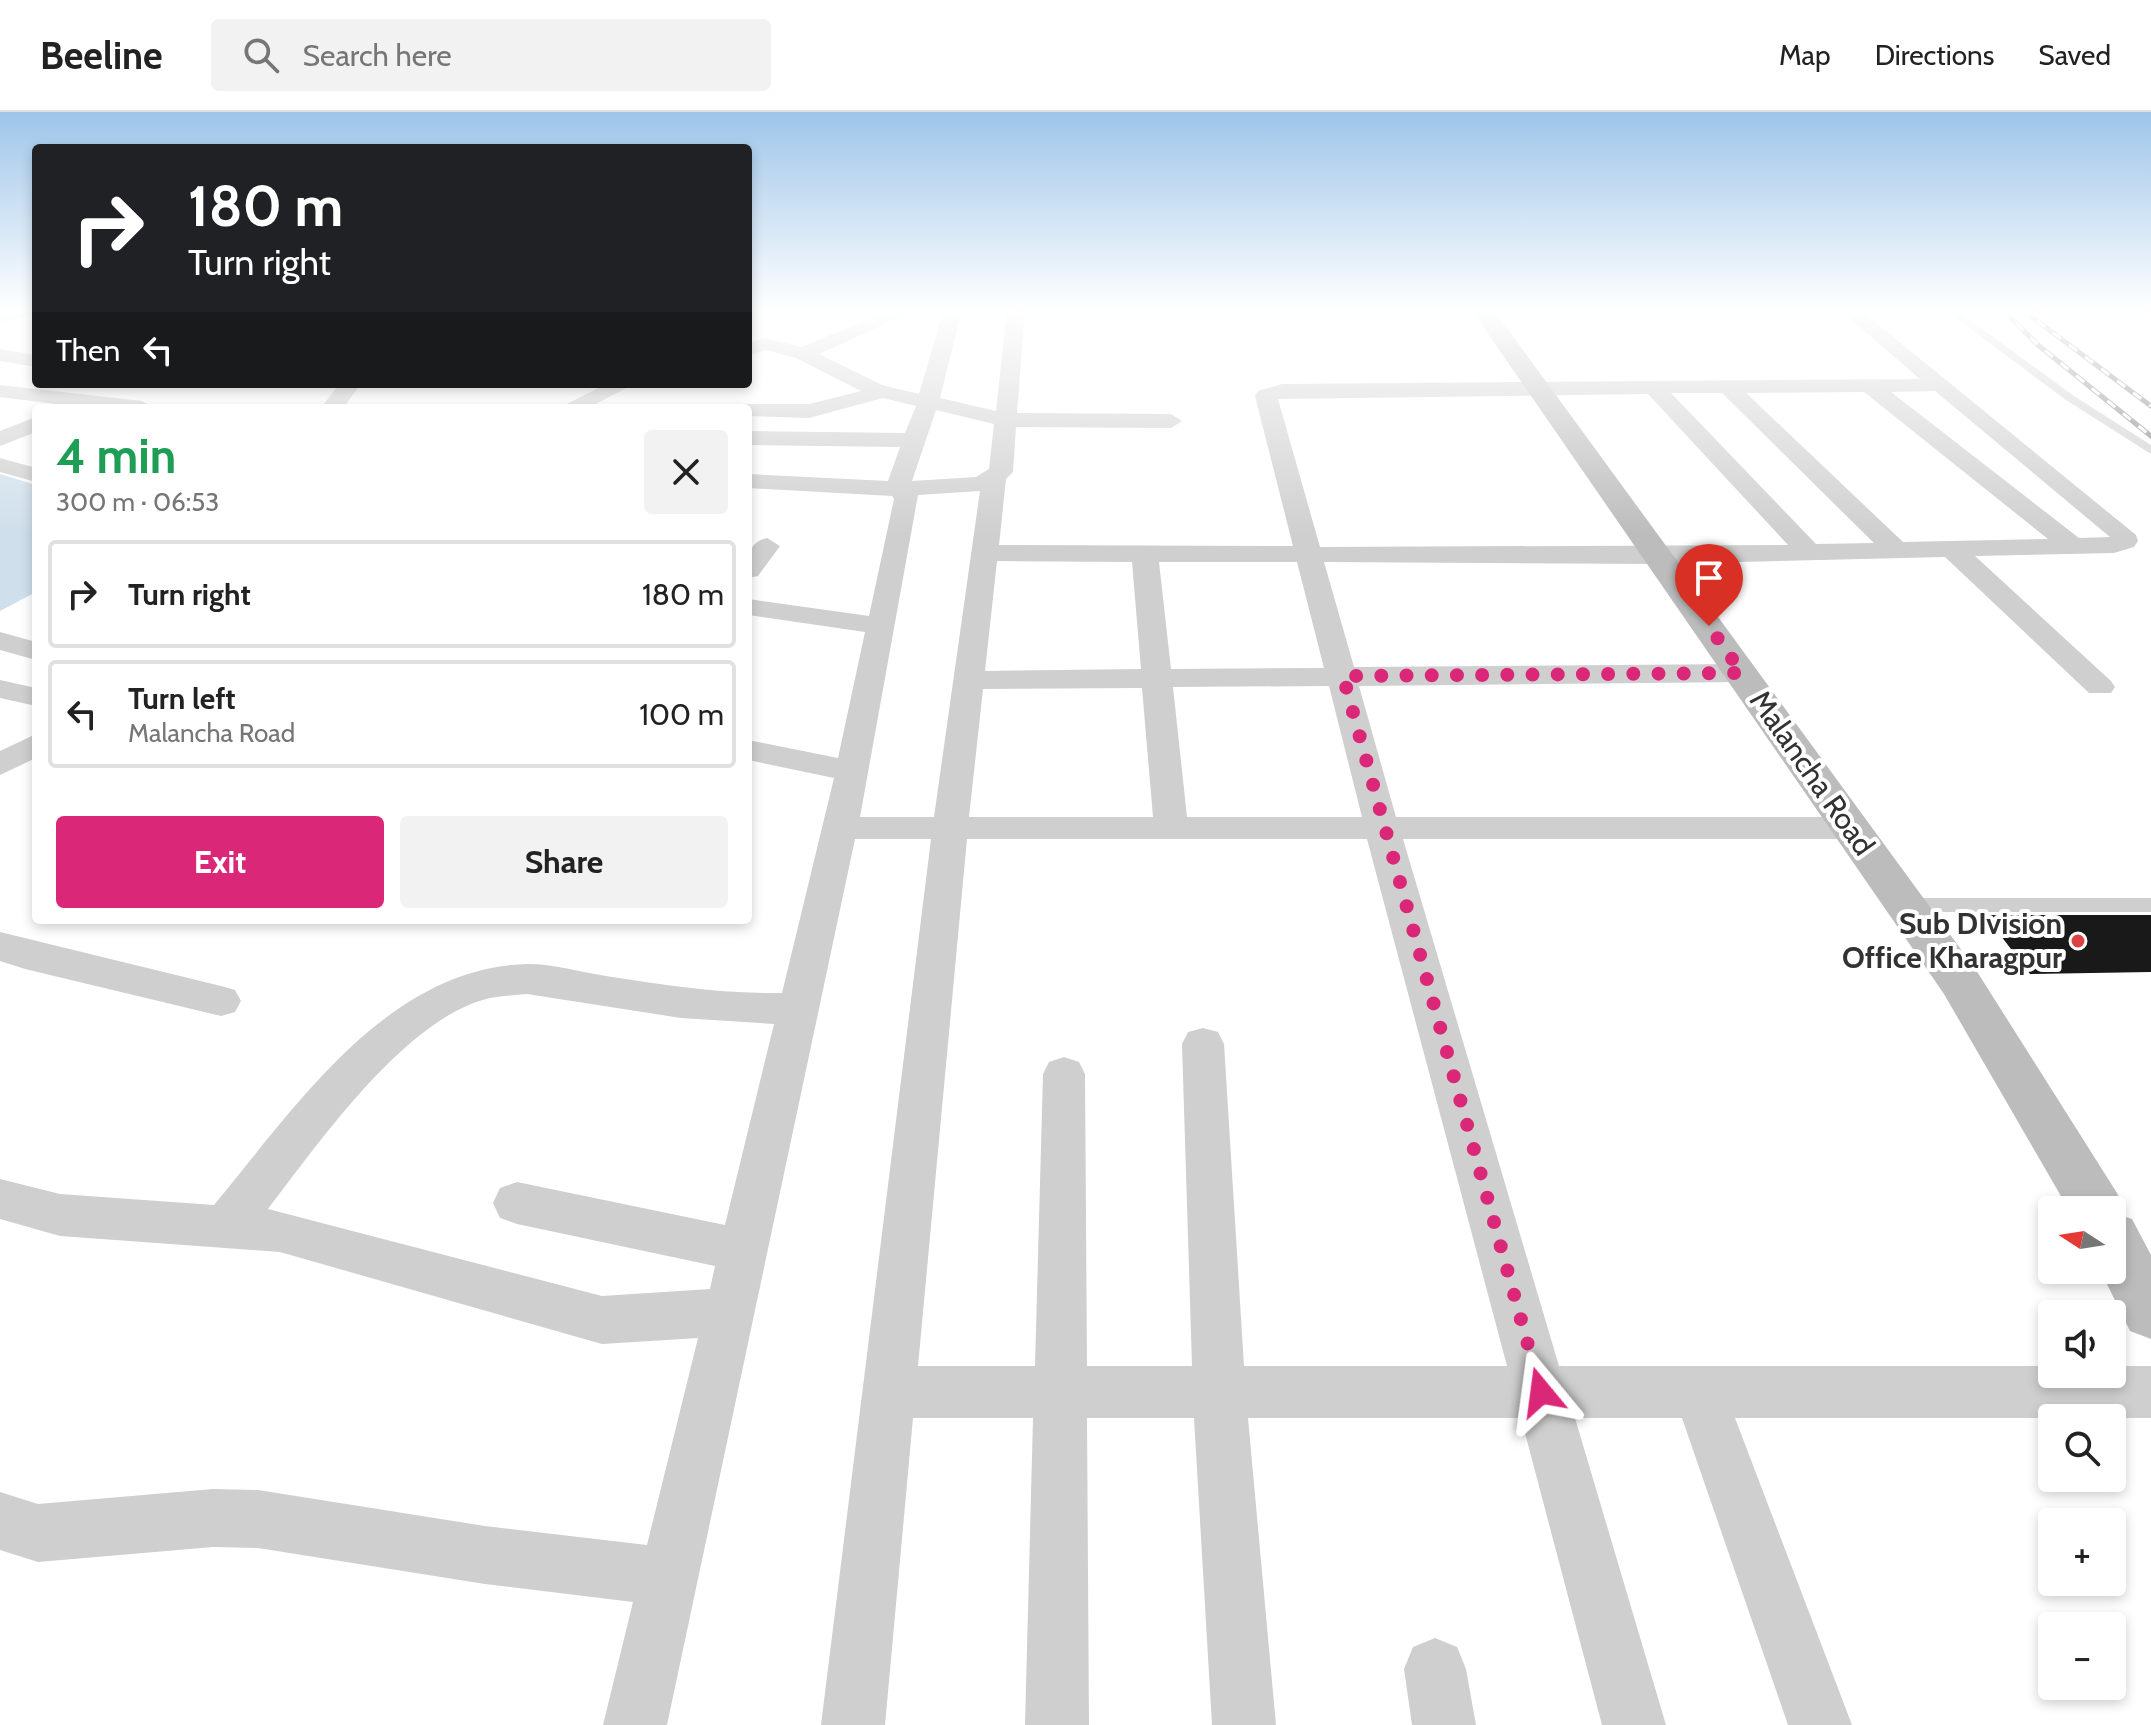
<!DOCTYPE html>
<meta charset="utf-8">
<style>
body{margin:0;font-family:Cabin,sans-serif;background:#f2f2f2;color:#222;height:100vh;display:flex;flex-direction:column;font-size:30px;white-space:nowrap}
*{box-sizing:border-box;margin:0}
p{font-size:26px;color:#767676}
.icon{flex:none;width:44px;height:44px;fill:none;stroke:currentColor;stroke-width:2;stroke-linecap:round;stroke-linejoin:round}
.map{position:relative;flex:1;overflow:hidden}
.drawer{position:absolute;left:32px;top:292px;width:720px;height:520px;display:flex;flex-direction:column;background:#fff;border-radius:8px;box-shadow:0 4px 12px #0003}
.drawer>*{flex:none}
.banner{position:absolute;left:32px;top:32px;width:720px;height:244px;border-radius:8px;box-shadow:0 4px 12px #0003;background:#202124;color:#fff;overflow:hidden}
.needle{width:52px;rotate:282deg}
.fabs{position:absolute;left:2038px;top:1084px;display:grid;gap:16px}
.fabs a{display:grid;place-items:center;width:88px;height:88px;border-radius:8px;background:#fff;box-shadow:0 4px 12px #0003;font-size:40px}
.pin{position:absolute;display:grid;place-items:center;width:68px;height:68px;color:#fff;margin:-82px -34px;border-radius:50% 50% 50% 0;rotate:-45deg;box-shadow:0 0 8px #0007}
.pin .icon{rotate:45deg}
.me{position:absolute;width:88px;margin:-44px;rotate:344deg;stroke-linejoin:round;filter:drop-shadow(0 0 6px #0008)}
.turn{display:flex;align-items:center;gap:28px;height:168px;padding:0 24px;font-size:36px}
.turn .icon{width:104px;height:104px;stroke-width:2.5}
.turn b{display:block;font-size:56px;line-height:68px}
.then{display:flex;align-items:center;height:76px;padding:0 24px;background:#0003;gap:16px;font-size:30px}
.round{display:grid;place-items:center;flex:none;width:84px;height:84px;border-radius:8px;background:#f2f2f2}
.head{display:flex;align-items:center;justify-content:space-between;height:136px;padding:0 24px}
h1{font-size:48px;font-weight:800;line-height:60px;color:#1e9e55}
.action{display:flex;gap:16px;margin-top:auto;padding:16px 24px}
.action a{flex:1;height:92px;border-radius:8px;background:#db2777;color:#fff;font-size:32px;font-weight:800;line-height:92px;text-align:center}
.action a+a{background:#f2f2f2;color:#222}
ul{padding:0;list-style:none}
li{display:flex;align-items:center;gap:24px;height:108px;margin:0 16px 12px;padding:0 8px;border:4px solid #e0e0e0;border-radius:8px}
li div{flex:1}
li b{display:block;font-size:30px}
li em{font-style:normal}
header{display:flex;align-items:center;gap:48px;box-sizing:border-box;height:112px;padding:0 40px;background:#fff;border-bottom:2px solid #e0e0e0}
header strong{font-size:38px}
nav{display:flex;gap:44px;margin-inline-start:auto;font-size:28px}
.search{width:560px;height:72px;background:#f2f2f2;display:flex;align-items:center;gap:20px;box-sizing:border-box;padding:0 28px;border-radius:8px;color:#767676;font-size:30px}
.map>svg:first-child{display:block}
.water{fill:#cfdfeb}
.building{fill:#191919}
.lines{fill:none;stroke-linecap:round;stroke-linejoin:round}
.service{fill:#cfcfcf;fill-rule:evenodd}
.minor{fill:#cfcfcf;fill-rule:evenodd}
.secondary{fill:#bcbcbc;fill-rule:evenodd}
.rail-casing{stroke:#878787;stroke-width:5}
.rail{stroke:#fff;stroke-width:3;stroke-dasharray:10;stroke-linecap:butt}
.route{stroke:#db2777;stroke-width:14;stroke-dasharray:0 25.2}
.poi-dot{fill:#db4243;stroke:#fff;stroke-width:3}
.labels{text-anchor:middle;stroke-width:8;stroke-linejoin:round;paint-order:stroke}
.street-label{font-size:30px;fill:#323232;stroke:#fff}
.poi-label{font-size:30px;font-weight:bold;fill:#323232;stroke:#fff;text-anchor:end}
</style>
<header>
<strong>Beeline</strong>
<div class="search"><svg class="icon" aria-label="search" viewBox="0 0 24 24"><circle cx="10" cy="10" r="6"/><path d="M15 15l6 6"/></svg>Search here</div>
<nav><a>Map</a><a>Directions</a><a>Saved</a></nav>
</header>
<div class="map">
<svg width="2151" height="1613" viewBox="0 0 2151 1613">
<rect width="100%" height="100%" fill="#fff"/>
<path class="water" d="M0,362L36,373V480L0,499Z"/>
<path class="building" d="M1985,803H2151V860L2030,862Z"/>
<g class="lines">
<path class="service" d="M1944,197H1955L2074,284L2151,333V342L2066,288Z
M1906,786H2151V800H1906L1896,793Z"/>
<path class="minor" d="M11,197H36V202L0,211V199Z
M894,197H918L819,242L882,273L919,282L944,197H962L940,286L996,299L1007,197H1025L1017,301L1171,302L1182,309L1171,316L1016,315L1013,360L1006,367L999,433L1293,434L1255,284L1258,279L1282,272L1920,267L1839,197H1859L2136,423L2138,429L2134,435L2114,441L1975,444L2111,569L2115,575L2111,581H2089L1945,445L1659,452L1324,450L1354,555L1742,552L1753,555L1757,561L1753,567L1742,570L1359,574L1396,705H1850L1862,708L1868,716L1862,724L1850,727H1403L1559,1254H2052V1262H2112V1254H2151V1306H1735L1852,1613H1788L1682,1306H1575L1666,1613H1602L1521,1306H1248L1276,1613H1212L1194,1306H1087L1089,1613H1025L1033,1306H913L885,1613H821L931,727H855L667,1613H603L633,1490L485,1472L258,1436L213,1435L38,1450L0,1438V1380L38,1392L213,1377L258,1378L485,1414L647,1433L698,1226L602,1232L280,1140L60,1124L0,1107V1067L60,1082L214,1093C295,996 387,855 528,852C554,852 580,860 606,864C664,873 723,882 782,881L834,666L748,648V628L838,646L865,520L748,503V487L869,504L894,387L892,384L748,376V362L888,369L900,335L748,333V319L905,321L916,294L883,286L809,306L748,304V296H738L740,292H809L861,279L796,246L766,238L748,244V231L765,226L801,235ZM1935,279L2110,425L2079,426L1891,280ZM1864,280L2048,427L1903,430L1746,281ZM1671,281H1722L1874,431L1816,432ZM1648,282L1788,433L1320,435L1278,287ZM936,298L994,312L989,357L976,365L912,369ZM980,379L934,705H860L918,383ZM997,449L1132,450L1141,557L985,559ZM1159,450H1297L1324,556L1171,557ZM1329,574L1362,705H1187L1173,575ZM1142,576L1153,705H969L983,577ZM967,727H1367L1507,1254H1244L1224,932L1218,920L1203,916L1188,920L1182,932L1192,1254H1087L1085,962L1079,950L1064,945L1049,950L1043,962L1035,1254H918ZM527,882L681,906L774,912L725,1113L517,1070L500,1076L493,1091L500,1106L517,1112L715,1154L710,1177L602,1184L268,1097C318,1032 406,905 490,886C502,884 515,883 527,882Z
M0,237L36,243V255L0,249Z
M339,272H361L343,296H321Z
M606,272H634L588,296H559Z
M0,273L142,289L153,296H88L0,285Z
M36,305V320L0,334V319Z
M0,346L36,356V370L0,360Z
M767,426L780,434L758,464L748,466C748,448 746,431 767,426Z
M0,520L36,530V548L0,538Z
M0,568L36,576V594L0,586Z
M36,622V646L0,663V639Z
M0,820L221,874L235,878L241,889L235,900L221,904L25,857L0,849Z
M1435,1526L1457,1535L1466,1557L1476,1613H1412L1404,1557L1413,1535Z"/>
<path class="secondary" d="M1471,197H1493L1976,858L2117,1081L2125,1098L2123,1104L2132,1107L2151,1143V1227L2130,1219L2100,1158H2112V1098H2069L1944,882Z"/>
<defs>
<path id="rail" d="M2002,197L2038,233L2151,324
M2021,197L2151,294"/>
</defs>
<use href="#rail" class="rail-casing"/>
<use href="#rail" class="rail"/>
</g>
<linearGradient id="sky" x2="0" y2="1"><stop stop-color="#9ec5e9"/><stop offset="0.47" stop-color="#fff"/><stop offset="1" stop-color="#fff" stop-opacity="0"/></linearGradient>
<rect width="2151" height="423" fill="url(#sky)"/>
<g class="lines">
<path class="route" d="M1541,1280L1343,564L1742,561L1709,514"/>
</g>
<circle class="poi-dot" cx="2078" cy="829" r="8"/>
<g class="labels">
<g class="street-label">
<text transform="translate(1812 661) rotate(55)" y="10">Malancha Road</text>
</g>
<g class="poi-label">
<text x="2062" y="822">Sub DIvision<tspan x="2062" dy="34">Office Kharagpur</tspan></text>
</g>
</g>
</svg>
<div class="fabs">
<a><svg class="needle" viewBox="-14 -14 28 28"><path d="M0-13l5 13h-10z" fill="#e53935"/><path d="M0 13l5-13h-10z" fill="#767676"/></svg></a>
<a><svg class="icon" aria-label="sound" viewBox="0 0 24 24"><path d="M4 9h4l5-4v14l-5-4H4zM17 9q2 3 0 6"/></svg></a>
<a><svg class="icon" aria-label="search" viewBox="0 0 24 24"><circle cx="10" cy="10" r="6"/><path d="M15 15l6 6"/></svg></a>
<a>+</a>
<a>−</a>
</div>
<div class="pin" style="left:1709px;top:514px;background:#d93025"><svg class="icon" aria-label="arrive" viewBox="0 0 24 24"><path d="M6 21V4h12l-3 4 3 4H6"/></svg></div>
<svg class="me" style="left:1541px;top:1280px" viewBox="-20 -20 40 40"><path d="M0-17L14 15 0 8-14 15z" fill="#db2777" stroke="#fff" stroke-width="4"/></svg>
<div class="banner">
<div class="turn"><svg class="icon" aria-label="right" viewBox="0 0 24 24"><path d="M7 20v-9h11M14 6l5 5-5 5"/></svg><div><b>180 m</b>Turn right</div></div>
<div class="then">Then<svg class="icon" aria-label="left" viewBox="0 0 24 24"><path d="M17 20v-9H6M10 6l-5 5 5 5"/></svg></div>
</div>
<section class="drawer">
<div class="head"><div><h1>4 min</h1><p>300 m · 06:53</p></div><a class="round"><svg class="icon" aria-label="close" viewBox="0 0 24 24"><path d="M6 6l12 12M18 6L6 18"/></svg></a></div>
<ul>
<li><svg class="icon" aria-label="right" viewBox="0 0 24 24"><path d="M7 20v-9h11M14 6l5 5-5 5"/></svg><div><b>Turn right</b></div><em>180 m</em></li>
<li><svg class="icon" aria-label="left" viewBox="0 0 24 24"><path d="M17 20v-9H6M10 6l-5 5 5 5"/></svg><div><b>Turn left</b><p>Malancha Road</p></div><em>100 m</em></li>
</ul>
<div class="action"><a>Exit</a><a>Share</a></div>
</section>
</div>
